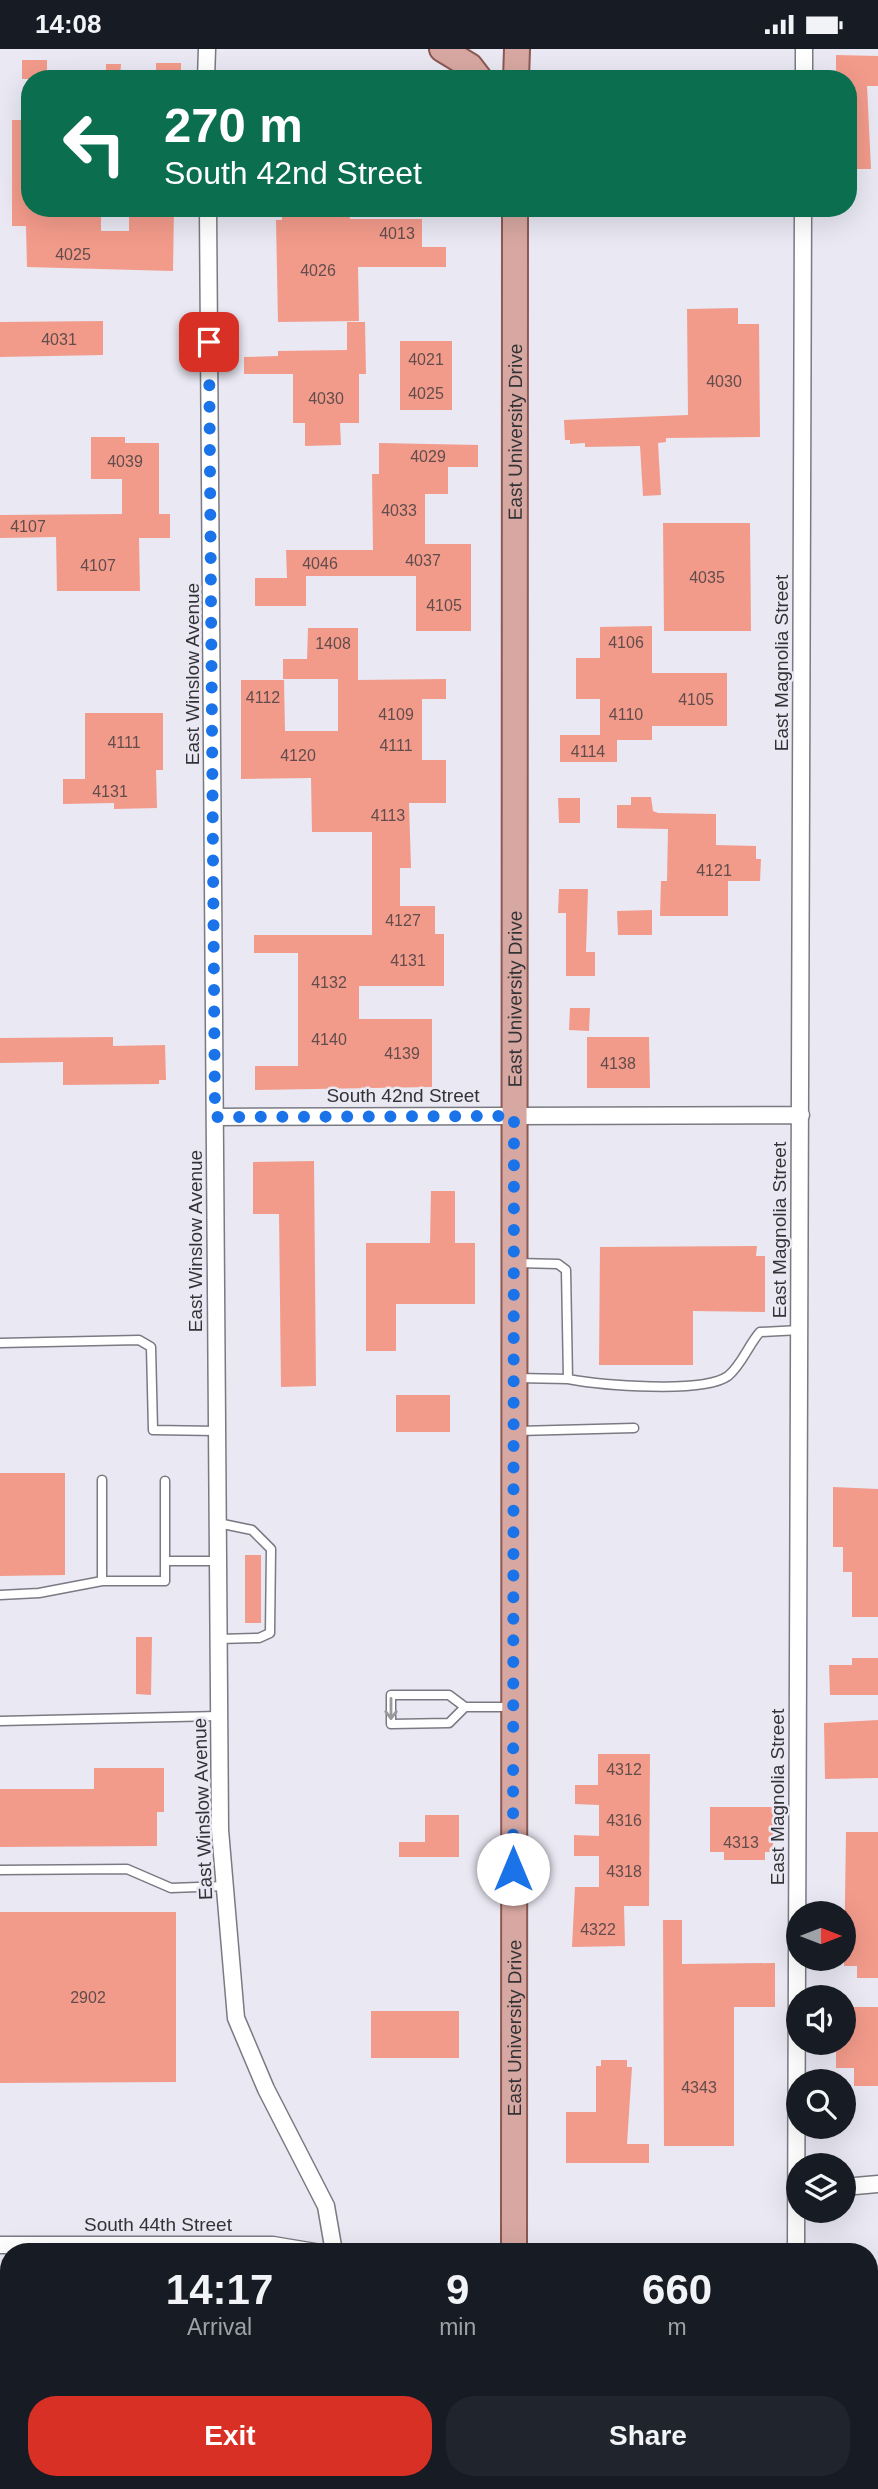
<!DOCTYPE html>
<style>
body{margin:0;font-family:Arial,sans-serif;background:#20242c;color:#f1f3f6;height:100vh;display:flex;flex-direction:column;font-size:26px;white-space:nowrap}
*{box-sizing:border-box;margin:0}
p{font-size:23px;color:#9ea1a6}
.icon{flex:none;width:38px;height:38px;fill:none;stroke:currentColor;stroke-width:2;stroke-linecap:round;stroke-linejoin:round}
.map{position:relative;flex:1;overflow:hidden}
.panel{position:absolute;left:0px;top:2194px;width:878px;height:247px;display:flex;flex-direction:column;background:#171b24;border-radius:28px 28px 0 0;box-shadow:0 7px 28px #0002}
.panel>*{flex:none}
.guide{position:absolute;left:21px;top:21px;width:836px;height:147px;border-radius:28px;box-shadow:0 7px 28px #0002;background:#0b6e4f;color:#fff;overflow:hidden}
.needle{width:46px;rotate:90deg}
.controls{position:absolute;left:786px;top:1852px;display:grid;gap:14px}
.controls a{display:grid;place-items:center;width:70px;height:70px;border-radius:50%;background:#171b24;box-shadow:0 7px 28px #0002;font-size:35px}
.pin{position:absolute;display:grid;place-items:center;width:60px;height:60px;color:#fff;margin:-30px;border-radius:14px;box-shadow:0 4px 10px #0006}
.me{position:absolute;width:77px;margin:-38px;rotate:0deg;stroke-linejoin:round;filter:drop-shadow(0 0 5px #0008)}
.turn{display:flex;align-items:center;gap:24px;height:147px;padding:0 28px;font-size:32px}
.turn .icon{width:91px;height:91px;stroke-width:2.5}
.turn b{display:block;font-size:49px;line-height:60px}
.eta{display:flex;justify-content:space-evenly;align-items:center;height:119px;text-align:center}
.eta b{font-size:42px;font-weight:600;line-height:49px}
.primary-button{display:flex;gap:14px;margin-top:auto;padding:14px 28px}
.primary-button a{flex:1;height:80px;border-radius:28px;background:#d93025;color:#fff;font-size:28px;font-weight:600;line-height:80px;text-align:center}
.primary-button a+a{background:#20242c;color:#f1f3f6}
.status{display:flex;justify-content:space-between;align-items:center;height:49px;padding:0 35px;background:#171b24;direction:ltr}
.status svg{height:19px;fill:currentColor}
.map>svg:first-child{display:block}
.building{fill:#f39b8b}
.lines{fill:none;stroke-linecap:round;stroke-linejoin:round}
.service-casing{stroke:#7a7a83;stroke-width:11}
.minor-casing{stroke:#7a7a83;stroke-width:19}
.primary-casing{stroke:#8c5953;stroke-width:28}
.service{stroke:#fff;stroke-width:8}
.minor{stroke:#fff;stroke-width:16}
.primary{stroke:#d7a8a1;stroke-width:24}
.oneway{stroke:#99999b}
.route{stroke:#1a73e8;stroke-width:12;stroke-dasharray:0 21.6}
.labels{text-anchor:middle;stroke-width:5;stroke-linejoin:round;paint-order:stroke}
.number-label{font-size:16px;fill:#634d4c}
.street-label{font-size:19px;fill:#333337;stroke:#e9e8f3}
</style>
<div class="status"><b>14:08</b><svg viewBox="0 0 49 12"><path d="M0 12V9h3v3zM5 12V6h3v6zM10 12V3h3v9zM15 12V0h3v12zM26 1h20v11H26zM47 4h2v5h-2z"/></svg></div>
<div class="map">
<svg width="878" height="2440" viewBox="0 0 878 2440">
<rect width="100%" height="100%" fill="#e9e8f3"/>
<path class="building" d="M836,6L878,7V37H867L871,120H849V30H836Z
M22,11H47V30H22Z
M156,14H181V30H156Z
M106,15H121L120,30H106Z
M12,71H30V159H101V182H129V159H174L173,222L27,218L26,177H12Z
M282,159H349L350,170H422V198H446V218H358L359,272L278,273L276,171H282Z
M738,259V275H759L760,388L666,389V393L658,394L661,446L643,447L640,397L585,398V394L570,395V391H565L564,371L688,366L687,260Z
M103,272V306L0,308V273Z
M347,273H365L366,325H359V374H340L341,396L305,397V374H293V325H244V308L278,307V302L347,301Z
M400,292H452V361H400Z
M91,388H125V394H159V465H170V489H139L140,542H57L56,488L0,489V466L122,465V430H91Z
M379,394L478,396V418H448V445H425V495H471V582H416V527H306V557H255V529H287L286,501H373L372,425H379Z
M663,474H750L751,582H664Z
M652,577V624H727V677H652V691H617V713H560V686H600V650H576V609H600V578Z
M308,579H358V631L446,630V650H422V711H446V754H409L411,819H400V857H435V885H444V937H359V970H432V1038L255,1041V1017H298V904H254V886H372V783H312L311,729L241,730V631H284L285,682H338V630H283V610H307Z
M85,664H163V721H156L157,759L114,760V754L63,755V730H85Z
M631,748H651L653,762L658,764L716,765V796L756,797V810H761L760,832H728V867H660L661,832H667L668,780L617,779V756H631Z
M558,749H580V774H559Z
M559,840H588L586,903H595V927H566V864H558Z
M652,861V886H618L617,862Z
M570,959H590L589,982L569,981Z
M113,988V997L165,996L166,1031H159V1035L63,1036V1013L0,1014V989Z
M587,988H649L650,1039H587Z
M314,1112L316,1337L281,1338L279,1165H253V1113Z
M431,1142H455V1194H475V1255H396V1302H366V1194H430Z
M757,1197L756,1207H765V1263L693,1262V1316H599L600,1198Z
M396,1346H450V1383H396Z
M0,1424H65V1526L0,1527Z
M833,1438L878,1440V1568H852V1523H843V1498H833Z
M245,1506H261V1574H245Z
M136,1588H152L151,1646L136,1645Z
M852,1609H878V1646H830L829,1616H852Z
M878,1671V1729L825,1730L824,1674Z
M598,1705H650L649,1857H624L625,1897L572,1898L575,1838H599V1807H574V1786L599,1787V1756L575,1755V1736H598Z
M94,1719H164V1763H157V1797L0,1798V1740H94Z
M710,1758H773V1803H765V1811H724V1803H710Z
M425,1766H459V1808H399V1793H425Z
M846,1783H878V1929H857V1917H844Z
M0,1863H176V2033L0,2034Z
M663,1871H682V1915L775,1914V1958H734V2097H664Z
M844,1958H878V2037H854V2019H836V1993H844Z
M371,1962H459V2009H371Z
M601,2011H627V2018H632L627,2095H649V2114H566V2063H596V2017H601Z"/>
<g class="lines">
<defs>
<path id="service" d="M0,1294L139,1291L151,1298L153,1381L217,1382
M517,1329L568,1330L566,1221L558,1215L518,1214
M568,1330C600,1336 703,1345 728,1327C741,1317 749,1295 760,1283L800,1281
M518,1382L634,1379
M102,1431V1532H165V1512
M165,1432V1512H218
M218,1474L252,1481L271,1500L270,1584L259,1589L218,1590
M0,1546L39,1544L102,1532
M465,1658L449,1674L391,1675V1646H449L465,1658H511
M0,1672L219,1667
M0,1821L127,1820L171,1839L225,1837"/>
<path id="minor" d="M206,30L207,0
M804,30V0
M208,159L220,1781L236,1969L266,2040L326,2157L334,2203
M215,1068L801,1066
M844,2138L878,2135
M0,2196H273L315,2203
M796,2203L803,159
M798,2432V2440
M310,2440L311,2432"/>
<g id="primary">
<path d="M442,0L470,17L480,30"/>
<path d="M516,30L517,0"/>
<path id="s1" d="M514,2203L515,159"/>
<path d="M522,2432L525,2440"/>
<path d="M485,2440L490,2432"/>
</g>
</defs>
<use href="#service" class="service-casing"/>
<use href="#minor" class="minor-casing"/>
<use href="#primary" class="primary-casing"/>
<use href="#service" class="service"/>
<use href="#minor" class="minor"/>
<use href="#primary" class="primary"/>
</g>
<defs><path id="oneway-shaft" d="M-6 0H5M1.5-3L5.5 0L1.5 3" fill="none" stroke-width="1.6" stroke-linecap="round" stroke-linejoin="round" transform="scale(1.75)"/></defs>
<use class="oneway" href="#oneway-shaft" transform="translate(391 1660) rotate(90)"/>
<g class="lines">
<path class="route" d="M209,293L215,1068L514,1067L513,1820"/>
</g>
<g class="labels">
<g class="number-label">
<text x="397" y="190">4013</text>
<text x="73" y="211">4025</text>
<text x="318" y="227">4026</text>
<text x="59" y="296">4031</text>
<text x="426" y="316">4021</text>
<text x="724" y="338">4030</text>
<text x="426" y="350">4025</text>
<text x="326" y="355">4030</text>
<text x="428" y="413">4029</text>
<text x="125" y="418">4039</text>
<text x="399" y="467">4033</text>
<text x="28" y="483">4107</text>
<text x="423" y="517">4037</text>
<text x="320" y="520">4046</text>
<text x="98" y="522">4107</text>
<text x="707" y="534">4035</text>
<text x="444" y="562">4105</text>
<text x="626" y="599">4106</text>
<text x="333" y="600">1408</text>
<text x="263" y="654">4112</text>
<text x="696" y="656">4105</text>
<text x="396" y="671">4109</text>
<text x="626" y="671">4110</text>
<text x="124" y="699">4111</text>
<text x="396" y="702">4111</text>
<text x="588" y="708">4114</text>
<text x="298" y="712">4120</text>
<text x="110" y="748">4131</text>
<text x="388" y="772">4113</text>
<text x="714" y="827">4121</text>
<text x="403" y="877">4127</text>
<text x="408" y="917">4131</text>
<text x="329" y="939">4132</text>
<text x="329" y="996">4140</text>
<text x="402" y="1010">4139</text>
<text x="618" y="1020">4138</text>
<text x="624" y="1726">4312</text>
<text x="624" y="1777">4316</text>
<text x="741" y="1799">4313</text>
<text x="624" y="1828">4318</text>
<text x="598" y="1886">4322</text>
<text x="88" y="1954">2902</text>
<text x="699" y="2044">4343</text>
</g>
<g class="street-label">
<text dy="7" stroke="none"><textPath href="#s1" startOffset="1820">East University Drive</textPath></text>
<text transform="translate(781 614) rotate(-90)" y="7">East Magnolia Street</text>
<text transform="translate(192 625) rotate(-90)" y="7">East Winslow Avenue</text>
<text dy="7" stroke="none"><textPath href="#s1" startOffset="1253">East University Drive</textPath></text>
<text x="403" y="1053">South 42nd Street</text>
<text transform="translate(779 1181) rotate(-90)" y="7">East Magnolia Street</text>
<text transform="translate(195 1192) rotate(-90)" y="7">East Winslow Avenue</text>
<text transform="translate(777 1748) rotate(-90)" y="7">East Magnolia Street</text>
<text transform="translate(202 1760) rotate(-92)" y="7">East Winslow Avenue</text>
<text dy="7" stroke="none"><textPath href="#s1" startOffset="224">East University Drive</textPath></text>
<text x="158" y="2182">South 44th Street</text>
</g>
</g>
</svg>
<div class="controls">
<a><svg class="needle" viewBox="-14 -14 28 28"><path d="M0-13l5 13h-10z" fill="#e53935"/><path d="M0 13l5-13h-10z" fill="#9ea1a6"/></svg></a>
<a><svg class="icon" aria-label="sound" viewBox="0 0 24 24"><path d="M4 9h4l5-4v14l-5-4H4zM17 9q2 3 0 6"/></svg></a>
<a><svg class="icon" aria-label="search" viewBox="0 0 24 24"><circle cx="10" cy="10" r="6"/><path d="M15 15l6 6"/></svg></a>
<a><svg class="icon" aria-label="layers" viewBox="0 0 24 24"><path d="M12 4l9 5-9 5-9-5zM3 14l9 5 9-5"/></svg></a>
</div>
<div class="pin" style="left:209px;top:293px;background:#d93025"><svg class="icon" aria-label="arrive" viewBox="0 0 24 24"><path d="M6 21V4h12l-3 4 3 4H6"/></svg></div>
<svg class="me" style="left:513px;top:1820px" viewBox="-20 -20 40 40"><circle r="19" fill="#fff"/><path d="M0-13L10 11 0 6-10 11z" fill="#1a73e8"/></svg>
<div class="guide">
<div class="turn"><svg class="icon" aria-label="left" viewBox="0 0 24 24"><path d="M17 20v-9H6M10 6l-5 5 5 5"/></svg><div><b>270 m</b>South 42nd Street</div></div>
</div>
<section class="panel">
<div class="eta">
<div><b>14:17</b><p>Arrival</p></div>
<div><b>9</b><p>min</p></div>
<div><b>660</b><p>m</p></div>
</div>
<div class="primary-button"><a>Exit</a><a>Share</a></div>
</section>
</div>
